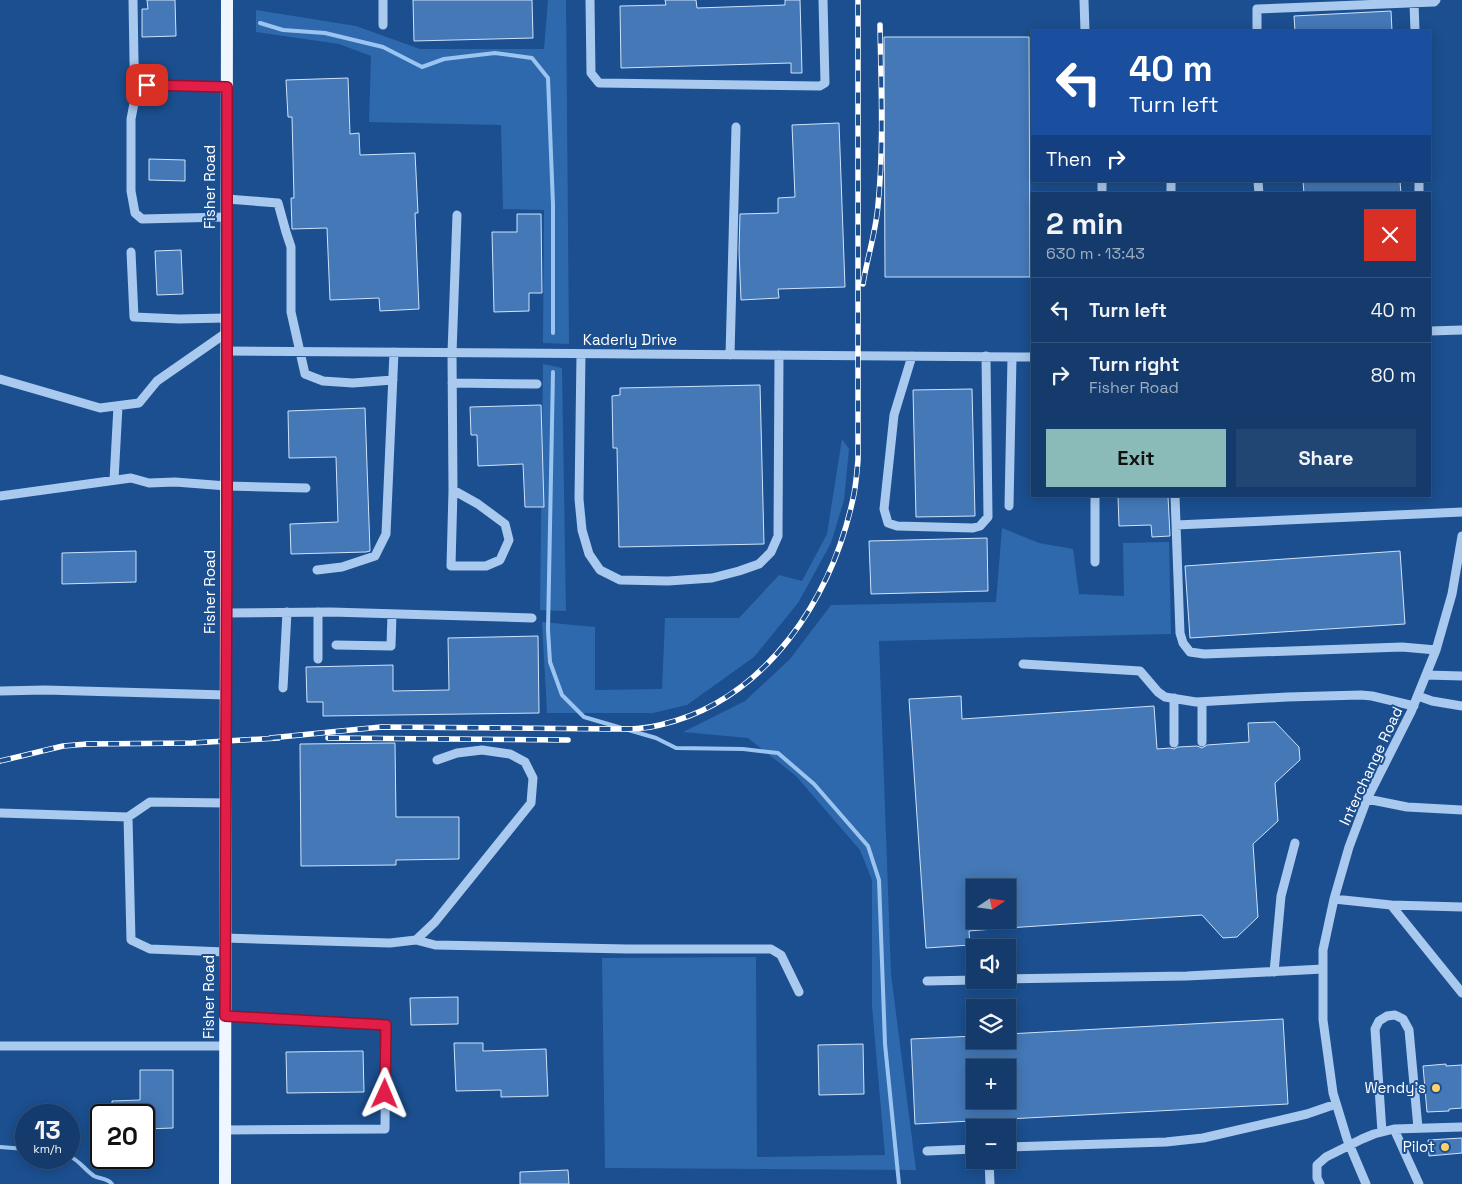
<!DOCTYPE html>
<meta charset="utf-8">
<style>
body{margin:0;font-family:"Space Grotesk",sans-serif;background:#214673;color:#f1f3f6;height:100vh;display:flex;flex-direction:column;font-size:19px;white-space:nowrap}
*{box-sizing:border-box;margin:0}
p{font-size:16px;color:#9dadc1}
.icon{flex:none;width:28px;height:28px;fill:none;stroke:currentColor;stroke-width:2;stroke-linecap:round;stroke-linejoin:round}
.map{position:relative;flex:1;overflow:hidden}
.details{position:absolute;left:1031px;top:192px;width:400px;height:305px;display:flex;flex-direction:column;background:#143b6b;border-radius:0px;box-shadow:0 2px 12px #0003,0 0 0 1px #33557e}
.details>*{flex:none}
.guide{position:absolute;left:1031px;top:30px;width:400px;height:152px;border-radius:0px;box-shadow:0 2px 12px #0003,0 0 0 1px #33557e;background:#1a4fa0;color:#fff;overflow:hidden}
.needle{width:32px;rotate:77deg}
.controls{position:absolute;left:966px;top:879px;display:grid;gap:10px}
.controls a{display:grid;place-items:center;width:50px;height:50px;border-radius:0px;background:#143b6b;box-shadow:0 2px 12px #0003,0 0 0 1px #33557e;font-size:25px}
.speed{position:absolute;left:15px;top:1104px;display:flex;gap:10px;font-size:25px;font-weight:700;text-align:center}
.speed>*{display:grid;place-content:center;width:65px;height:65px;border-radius:50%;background:#143b6b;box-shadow:0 2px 12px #0003,0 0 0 1px #33557e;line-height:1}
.speed small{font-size:12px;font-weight:400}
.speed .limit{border:2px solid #111;border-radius:8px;background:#fff;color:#111}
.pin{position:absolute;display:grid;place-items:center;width:42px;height:42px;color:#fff;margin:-21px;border-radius:10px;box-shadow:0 2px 8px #0006}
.me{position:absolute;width:55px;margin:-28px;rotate:1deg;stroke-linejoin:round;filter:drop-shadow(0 0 4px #0008)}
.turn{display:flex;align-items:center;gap:18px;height:105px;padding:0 15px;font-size:22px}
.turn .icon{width:65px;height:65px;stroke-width:2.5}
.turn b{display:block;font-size:35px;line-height:42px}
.then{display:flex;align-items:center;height:48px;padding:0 15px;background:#0003;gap:10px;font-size:19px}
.round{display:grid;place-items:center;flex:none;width:52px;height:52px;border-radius:0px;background:#214673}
.summary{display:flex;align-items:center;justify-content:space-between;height:85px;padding:0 15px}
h1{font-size:30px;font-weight:700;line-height:38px}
.action{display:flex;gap:10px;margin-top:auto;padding:10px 15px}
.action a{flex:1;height:58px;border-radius:0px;background:#8bbbb9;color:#111;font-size:20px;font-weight:700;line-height:58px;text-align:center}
.action a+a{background:#214673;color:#f1f3f6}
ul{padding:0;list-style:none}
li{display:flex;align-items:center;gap:15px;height:65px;padding:0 15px;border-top:1px solid #33557e}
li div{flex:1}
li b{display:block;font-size:19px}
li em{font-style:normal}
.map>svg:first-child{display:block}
.green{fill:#2e69ad}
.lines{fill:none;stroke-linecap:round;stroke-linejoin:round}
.stream{stroke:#9cc4f0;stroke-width:4}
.building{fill:#4478b7;stroke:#cfe3fa;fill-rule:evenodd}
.minor{stroke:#a9c9ee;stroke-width:9}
.major{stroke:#f0f6ff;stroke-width:12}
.rail-casing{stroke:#fff;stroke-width:5.5}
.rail{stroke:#1b4f8f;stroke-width:4;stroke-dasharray:11;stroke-linecap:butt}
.route-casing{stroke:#92132f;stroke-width:12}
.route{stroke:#e11d48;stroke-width:9}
.poi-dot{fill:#ffd166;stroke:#1b4f8f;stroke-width:2}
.labels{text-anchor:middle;stroke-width:4;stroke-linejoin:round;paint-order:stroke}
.street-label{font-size:15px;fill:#fff;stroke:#1b4f8f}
.poi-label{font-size:15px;fill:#fff;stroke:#1b4f8f;text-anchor:end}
</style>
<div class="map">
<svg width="1462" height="1184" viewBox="0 0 1462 1184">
<rect width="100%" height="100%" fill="#1b4f8f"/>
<path class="green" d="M548,0H566L569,344L543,343L544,210L503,209L501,125L369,122L371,56L339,44L256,32V10L356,26L420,49H544Z
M543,364L562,368L566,611L540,610Z
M842,439L849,449L844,500L831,543L798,603L754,657L687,705L653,713H547L542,622L595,627V690L662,689L665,618H739L779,575L802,581L827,534Z
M1002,528L1039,543L1073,549L1079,594L1124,596L1123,543L1169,542L1171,634L879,641L891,974L916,1170L605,1168L602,958L756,957L757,1157L885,1155L872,1006V880L860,850L796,776L748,738L683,732L745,701L790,659L831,605L996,602Z"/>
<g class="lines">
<path class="stream" d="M260,23L283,30L325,33L383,47L422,67L444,59L495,53L532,58L548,78L553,205V333
M553,372L548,630L550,662L562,695L584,717L656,738L676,748L743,749L778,753L814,784L868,846L879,880L885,1044L899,1184
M0,1147L26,1149
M69,1156C79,1160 85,1170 94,1176C100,1179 108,1178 112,1184"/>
</g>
<path class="building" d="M147,0H175L176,36L142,37V9H148Z
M413,0H532L533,38L414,41Z
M665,0H696L697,8L785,5V0H800L802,73H791V63L621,68L620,6L666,5Z
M1391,11L1392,31H1295L1294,16Z
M884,37H1029L1030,277H885Z
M348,78L350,134L359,133L360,155L415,153L418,213H415L419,309L380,311L379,298L330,300L327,228L292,229L291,198H294L292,117H288L286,80Z
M839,123L845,287L778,289L779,298L741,300L739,251L740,214L778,213V198L795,197L792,125Z
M149,159L185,160V181L149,180Z
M1303,181H1400L1401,194H1304Z
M517,214H541L542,293H529V311L494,312L492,232H517Z
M181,250L183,294L157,295L155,251Z
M760,385L764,544L619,547L617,448H613L612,396L620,395V388Z
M972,389L975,516L916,517L913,390Z
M541,405L544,507H525L523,464L478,466L477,435H471L470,407Z
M365,408L370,551L366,552L291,554L290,524L338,522L336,457L289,458L288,411Z
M1118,496H1168L1170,536L1152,537L1151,525L1119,526Z
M987,538L988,591L871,594L869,541Z
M136,551V582L62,584V553Z
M1400,551L1405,624L1190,638L1185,566Z
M538,636L539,713L323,716V702H307L306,667L393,665V691L449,690L448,638Z
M961,696L962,719L1154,706L1157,749L1170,748L1174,749L1178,747L1197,746L1202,748L1207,745L1249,742L1248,723L1275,722L1299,747L1300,760L1275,783L1278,821L1253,844L1258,917L1237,937L1223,938L1202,915L1008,928V888H975V920H1006V928L969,931L970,945L926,948L909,699Z
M395,743L396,817H459V859L396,860V865L301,866L300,744Z
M458,997V1024L411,1025L410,998Z
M1283,1019L1288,1104L915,1124L911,1039L975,1036V1040H1008V1034ZM975,1068H1008V1100H975Z
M454,1043H483V1051L546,1049L548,1096L501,1097V1090L456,1091Z
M863,1044L864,1094L819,1095L818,1045Z
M363,1051L364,1092L287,1093L286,1052Z
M1446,1064V1066L1462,1065V1108L1449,1109V1111L1427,1112L1423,1066Z
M140,1070H173V1128L144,1129V1115H112V1101L140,1100Z
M1462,1138V1153L1429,1156L1428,1140Z
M568,1170L569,1184H520V1172Z"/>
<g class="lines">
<path class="minor" d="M133,0L134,61L136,93
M590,0L591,73L599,83L820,86L825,83L823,0
M1084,0L1085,31
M1414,3L1415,31
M383,25V0
M1257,31V9L1434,2L1436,0
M1171,181V194
M1258,181L1259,194
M1419,181V194
M1102,194V181
M227,199L278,203L286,232L291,247V312L305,374L323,381L353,383L393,380
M227,217L142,219L135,213L131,191V119L136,93L147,85L227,87
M131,252L134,317L179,319L226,318
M1430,331L1462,330
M226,351L1032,357
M581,354L579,499L582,530L589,554L600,570L620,580L668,581L712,578L739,571L759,564L771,552L778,536L779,355
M730,355L736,127
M912,356L894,415L884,509L888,523L897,526L973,528L980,526L988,517L986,356
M0,379L100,408L139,403L157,381L226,333
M452,383L537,384
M114,480L118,406
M453,490L451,566H486L500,560L509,540L505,524L478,504L453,490L452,353L457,215
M0,496L131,478L149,483L175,482L227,486L306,488
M1095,496V562
M1175,496L1180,633L1183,643L1190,652L1204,654L1402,647L1436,650
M1009,506L1012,357
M1176,525L1462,512
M317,570L342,567L375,556L386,534L394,352
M318,612V659
M226,613L331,612L532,618
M336,645L391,646L392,614
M1023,664L1140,671L1158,692L1165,697L1196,702L1287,697L1361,695L1372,696L1414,706
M1426,675L1462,676
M283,688L287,612
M0,691L45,690L226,695
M1418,696L1432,701L1462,706
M1174,698V743
M1202,742V702
M1367,799L1407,807L1462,810
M0,813L128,817
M1334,899L1391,905L1462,907
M1391,905L1462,993
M225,938L390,943L416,940L435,922L531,803L533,778L525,762L510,754L482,750L457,753L437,760
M416,940L435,945L627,949H771L781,955L799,992
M225,952L150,949L131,940L128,817L150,802L226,803
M1274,972L1281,896L1295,843
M1008,979L1187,976L1323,969
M927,981L975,980
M225,1016L386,1025L385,1129L225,1130
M0,1046H225
M1394,1129L1462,1127
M1382,1132L1375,1029L1379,1021L1387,1016L1395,1015L1403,1019L1409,1030L1418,1128
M1008,1147L1166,1142L1203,1138L1307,1114L1336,1104
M927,1151L975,1149
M989,1160L990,1184
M1320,1184L1317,1178V1165L1326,1157L1362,1139L1374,1134L1394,1129L1419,1184
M1366,1184L1347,1139L1333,1093L1323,1020V950L1334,899L1349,847L1367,799L1411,712L1436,650L1452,594L1462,536"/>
<path class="major" d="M225,1184L227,0"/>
<defs>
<path id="rail" d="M863,284C867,258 876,232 878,205C884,145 881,85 880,25
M270,738L381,727L614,729C630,729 645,729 660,725C767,700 833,597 854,494C856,483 857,472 858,460V0
M328,738L568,740
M0,761L63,746L87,744L192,743L278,738"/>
</defs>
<use href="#rail" class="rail-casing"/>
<use href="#rail" class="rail"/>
</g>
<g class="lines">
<defs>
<path id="route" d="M147,85L227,87V510L225,1016L386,1025L385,1094"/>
</defs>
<use href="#route" class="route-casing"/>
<use href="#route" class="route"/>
</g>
<g class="poi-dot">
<circle cx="1436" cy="1088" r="5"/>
<circle cx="1445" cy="1147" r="5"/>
</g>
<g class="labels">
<g class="street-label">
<text transform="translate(210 187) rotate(-90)" y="5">Fisher Road</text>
<text x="630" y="345">Kaderly Drive</text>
<text transform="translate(210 592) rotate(-90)" y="5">Fisher Road</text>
<text transform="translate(1371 766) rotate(-65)" y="5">Interchange Road</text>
<text transform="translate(209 997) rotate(-90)" y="5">Fisher Road</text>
</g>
<g class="poi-label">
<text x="1426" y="1093">Wendy's</text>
<text x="1435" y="1152">Pilot</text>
</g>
</g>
</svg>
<div class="controls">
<a><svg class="needle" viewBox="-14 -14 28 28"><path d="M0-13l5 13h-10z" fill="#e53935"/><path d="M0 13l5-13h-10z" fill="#9dadc1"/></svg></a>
<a><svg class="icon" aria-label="sound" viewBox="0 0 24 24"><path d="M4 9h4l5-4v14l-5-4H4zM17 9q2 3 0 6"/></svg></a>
<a><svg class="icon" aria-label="layers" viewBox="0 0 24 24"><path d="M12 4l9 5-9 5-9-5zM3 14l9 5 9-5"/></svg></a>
<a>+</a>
<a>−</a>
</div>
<div class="speed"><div>13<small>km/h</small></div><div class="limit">20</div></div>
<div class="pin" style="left:147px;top:85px;background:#d93025"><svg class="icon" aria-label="arrive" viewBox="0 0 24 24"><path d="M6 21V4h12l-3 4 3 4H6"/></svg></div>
<svg class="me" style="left:385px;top:1094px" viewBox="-20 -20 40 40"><path d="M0-17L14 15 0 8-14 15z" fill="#e11d48" stroke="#fff" stroke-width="4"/></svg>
<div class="guide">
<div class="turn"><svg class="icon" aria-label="left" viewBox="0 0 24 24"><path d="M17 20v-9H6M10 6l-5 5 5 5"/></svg><div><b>40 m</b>Turn left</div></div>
<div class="then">Then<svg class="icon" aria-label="right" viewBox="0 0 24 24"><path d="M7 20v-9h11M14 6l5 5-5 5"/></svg></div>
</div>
<section class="details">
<div class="summary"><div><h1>2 min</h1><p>630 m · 13:43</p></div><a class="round" style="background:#d93025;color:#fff"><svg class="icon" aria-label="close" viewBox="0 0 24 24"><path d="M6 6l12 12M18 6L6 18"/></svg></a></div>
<ul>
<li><svg class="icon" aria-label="left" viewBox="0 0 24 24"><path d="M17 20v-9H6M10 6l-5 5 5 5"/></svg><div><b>Turn left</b></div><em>40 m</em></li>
<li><svg class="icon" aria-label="right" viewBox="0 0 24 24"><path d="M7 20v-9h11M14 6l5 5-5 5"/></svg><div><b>Turn right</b><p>Fisher Road</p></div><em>80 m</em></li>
</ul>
<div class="action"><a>Exit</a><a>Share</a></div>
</section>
</div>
